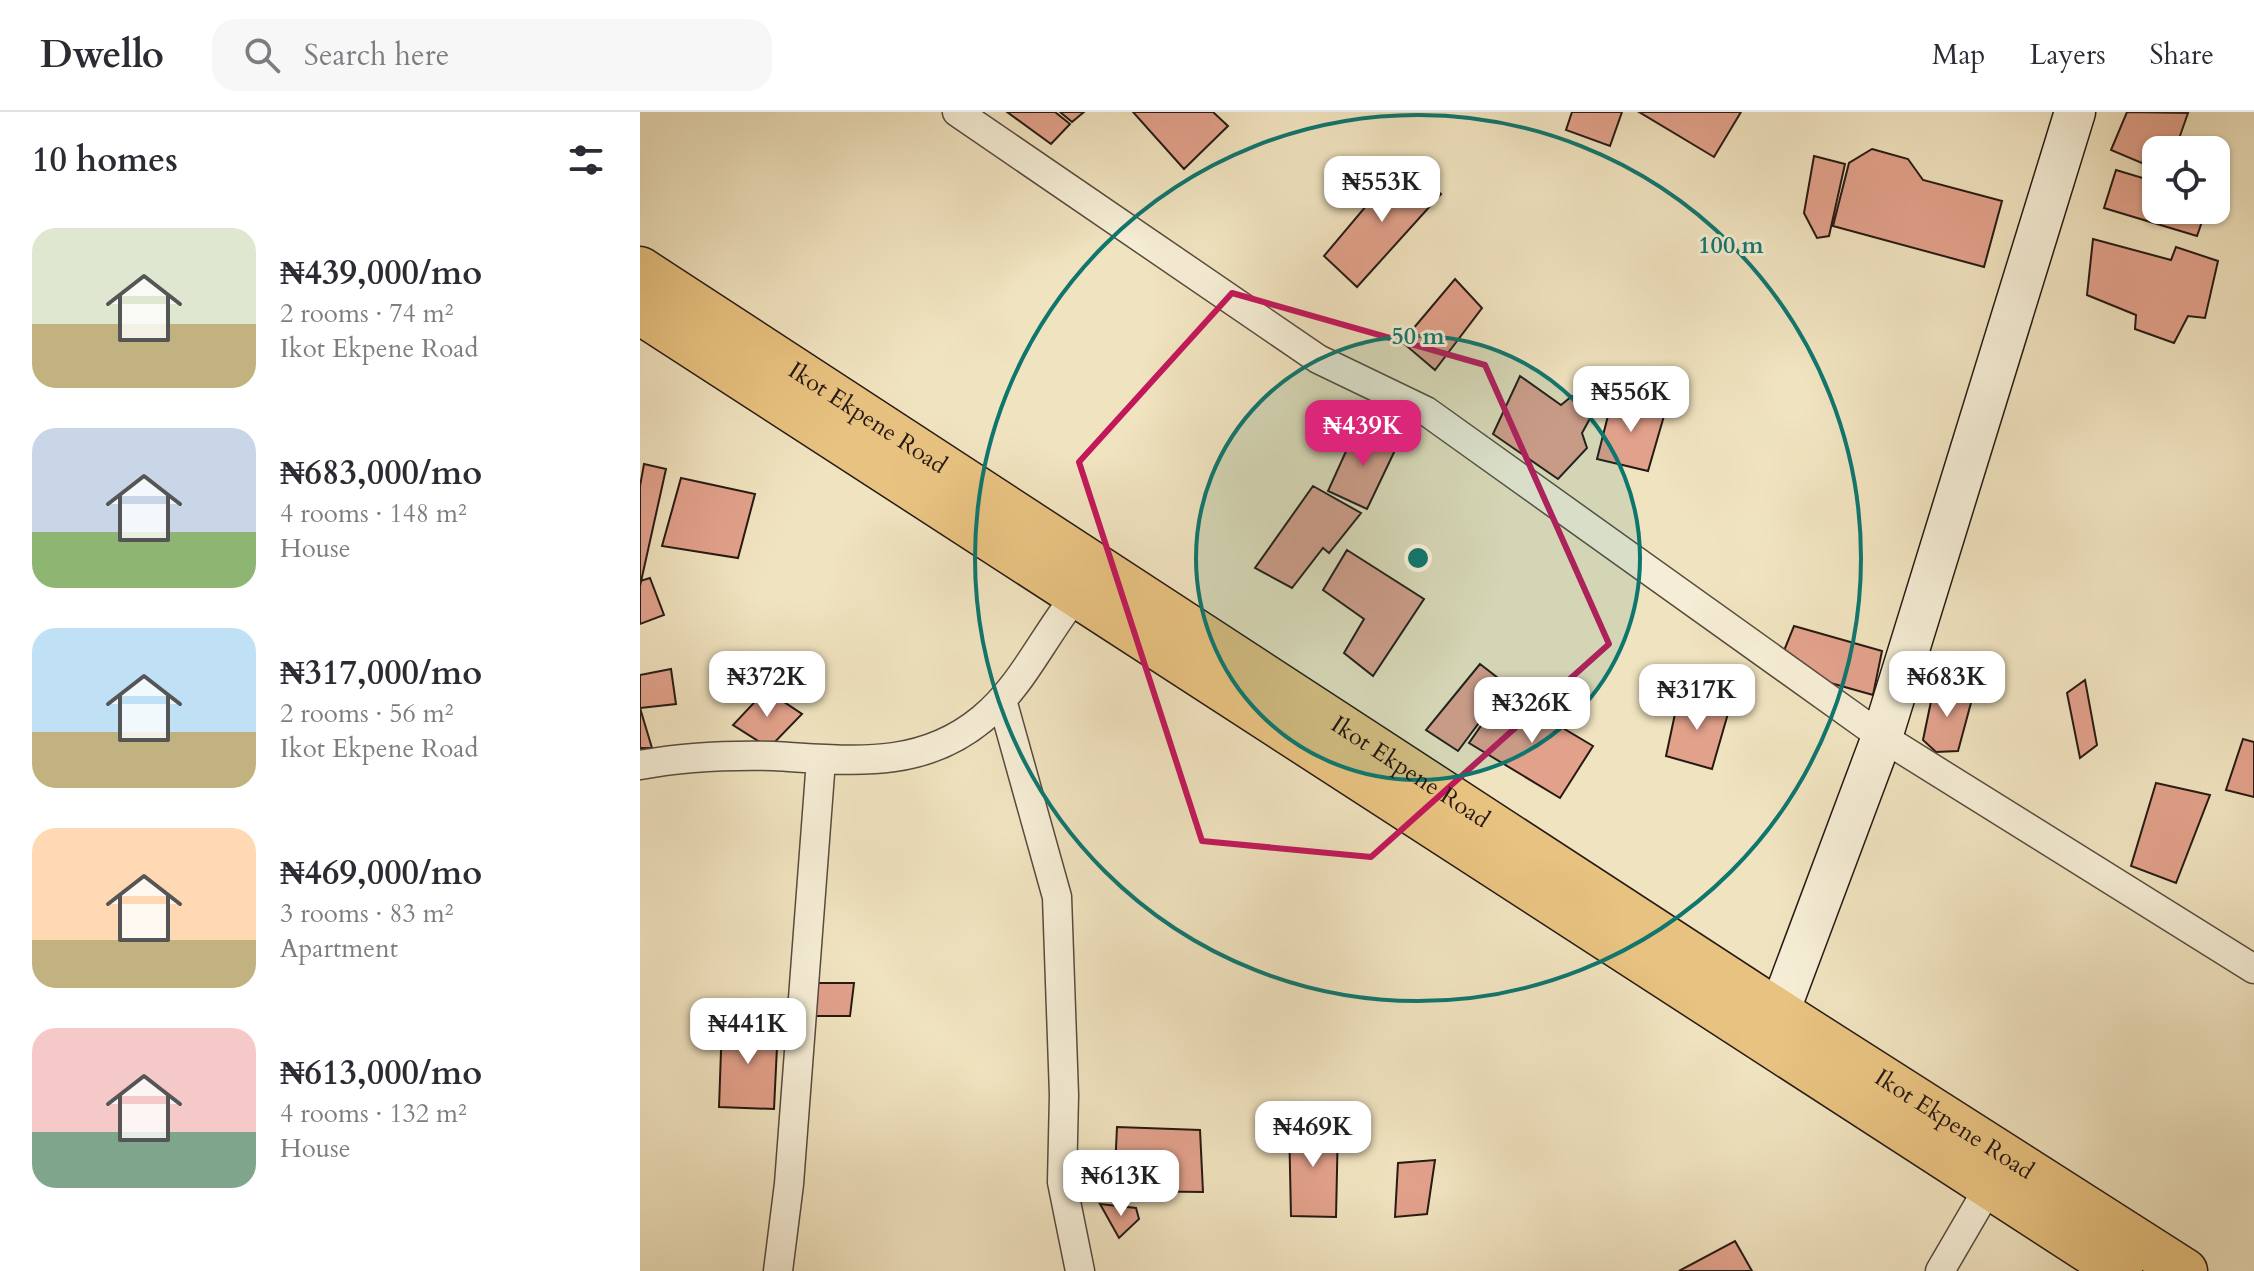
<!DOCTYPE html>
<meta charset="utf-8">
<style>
:root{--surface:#fff;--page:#f7f7f7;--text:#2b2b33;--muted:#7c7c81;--line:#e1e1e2;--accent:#db2777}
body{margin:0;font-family:Cardo,serif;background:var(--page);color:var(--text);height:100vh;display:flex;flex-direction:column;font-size:30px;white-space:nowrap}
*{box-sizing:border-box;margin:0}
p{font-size:26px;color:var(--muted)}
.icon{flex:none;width:44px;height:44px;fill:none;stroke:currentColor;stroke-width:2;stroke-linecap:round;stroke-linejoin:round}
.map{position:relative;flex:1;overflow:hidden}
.drawer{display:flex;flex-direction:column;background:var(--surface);width:640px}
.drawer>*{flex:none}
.tools{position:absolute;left:1502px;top:24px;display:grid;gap:16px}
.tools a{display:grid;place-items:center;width:88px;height:88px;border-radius:16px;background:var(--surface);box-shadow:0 2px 6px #0004;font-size:40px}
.price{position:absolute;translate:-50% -68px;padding:0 18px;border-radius:16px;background:#fff;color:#222;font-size:26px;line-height:52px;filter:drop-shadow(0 2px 4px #0008)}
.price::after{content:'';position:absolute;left:50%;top:48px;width:24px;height:18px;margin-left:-12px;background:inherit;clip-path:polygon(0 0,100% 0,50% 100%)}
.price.on{background:var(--accent);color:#fff}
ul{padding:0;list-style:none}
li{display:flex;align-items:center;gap:24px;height:200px;padding:0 32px}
li span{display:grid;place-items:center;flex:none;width:224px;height:160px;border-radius:24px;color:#555}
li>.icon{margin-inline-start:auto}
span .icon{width:96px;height:96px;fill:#fffc;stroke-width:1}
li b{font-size:34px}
h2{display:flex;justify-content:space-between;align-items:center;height:96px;padding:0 32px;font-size:34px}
header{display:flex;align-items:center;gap:48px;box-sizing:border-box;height:112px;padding:0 40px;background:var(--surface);border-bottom:2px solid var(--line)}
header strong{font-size:38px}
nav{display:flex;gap:44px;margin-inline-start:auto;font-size:28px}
.search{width:560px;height:72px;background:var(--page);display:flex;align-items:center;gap:20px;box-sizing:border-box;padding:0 28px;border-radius:24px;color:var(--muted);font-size:30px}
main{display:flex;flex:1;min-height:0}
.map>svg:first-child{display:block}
</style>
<header>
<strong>Dwello</strong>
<div class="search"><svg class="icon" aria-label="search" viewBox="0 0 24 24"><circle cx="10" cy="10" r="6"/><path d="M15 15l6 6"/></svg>Search here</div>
<nav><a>Map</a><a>Layers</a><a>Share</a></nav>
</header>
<main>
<section class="drawer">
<h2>10 homes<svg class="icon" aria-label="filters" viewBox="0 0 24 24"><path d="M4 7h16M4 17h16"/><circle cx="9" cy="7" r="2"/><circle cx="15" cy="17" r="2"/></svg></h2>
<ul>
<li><span style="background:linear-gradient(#dfe7d0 60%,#c2b280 0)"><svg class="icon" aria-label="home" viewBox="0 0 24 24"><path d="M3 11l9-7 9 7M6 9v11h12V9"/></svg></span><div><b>₦439,000/mo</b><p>2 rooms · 74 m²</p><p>Ikot Ekpene Road</p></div></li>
<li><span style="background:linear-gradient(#c9d6e8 65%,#8fb573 0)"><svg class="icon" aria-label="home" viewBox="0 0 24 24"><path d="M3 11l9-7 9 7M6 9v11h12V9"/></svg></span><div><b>₦683,000/mo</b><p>4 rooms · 148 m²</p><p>House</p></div></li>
<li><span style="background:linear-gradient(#bfe0f5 65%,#c2b280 0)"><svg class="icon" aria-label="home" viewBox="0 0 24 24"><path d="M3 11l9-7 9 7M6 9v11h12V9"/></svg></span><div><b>₦317,000/mo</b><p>2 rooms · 56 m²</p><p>Ikot Ekpene Road</p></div></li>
<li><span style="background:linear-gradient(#ffd9b3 70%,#c2b280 0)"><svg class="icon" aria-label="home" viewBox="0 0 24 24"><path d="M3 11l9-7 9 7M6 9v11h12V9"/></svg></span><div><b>₦469,000/mo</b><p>3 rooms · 83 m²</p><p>Apartment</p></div></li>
<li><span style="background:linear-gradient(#f6c9c9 65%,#7fa58c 0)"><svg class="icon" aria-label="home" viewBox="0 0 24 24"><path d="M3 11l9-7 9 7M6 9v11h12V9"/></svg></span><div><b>₦613,000/mo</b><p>4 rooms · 132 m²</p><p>House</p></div></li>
</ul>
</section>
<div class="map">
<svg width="1614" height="1159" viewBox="0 0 1614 1159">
<rect width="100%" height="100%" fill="#f0e3bf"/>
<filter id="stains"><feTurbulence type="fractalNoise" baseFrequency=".0025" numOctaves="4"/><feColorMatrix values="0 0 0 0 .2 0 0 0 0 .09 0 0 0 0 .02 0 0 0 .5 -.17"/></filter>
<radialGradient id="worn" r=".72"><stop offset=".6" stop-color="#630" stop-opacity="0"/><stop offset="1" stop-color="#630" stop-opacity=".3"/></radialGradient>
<path fill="#e2a18b" stroke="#261a13" stroke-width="2" d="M367 0H415L430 12 411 32Z
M420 0H444L432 10Z
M493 0H573L588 14 544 57Z
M932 0H982L970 34 926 18Z
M999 0H1101L1074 45Z
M1487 0 1548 1 1535 38H1516V57L1471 38Z
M1232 37 1268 47 1283 68 1362 89 1344 155 1193 114 1209 51Z
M1174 44 1205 52 1189 124 1177 126 1164 101Z
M764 49 801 82 717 175 684 144Z
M1476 58 1516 70V98H1566L1557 124 1464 96Z
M1453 127 1531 148 1536 135 1578 149 1565 206 1548 204 1534 231 1495 217 1496 203 1447 183Z
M815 167 842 196 795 258 762 230Z
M880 264 921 293 932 284 953 301 942 321 947 336 918 367 853 322Z
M973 284 1026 297 1008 359 957 347Z
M717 315 758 332 727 397 688 379Z
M4 352 26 357 0 474V374Z
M41 366 115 382 98 446 22 434Z
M673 374 721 401 689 441 683 436 652 476 615 456Z
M707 438 784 487 733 564 704 541 724 507 683 478Z
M10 466 24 503 0 512V469Z
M1154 514 1242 539 1233 583 1187 570 1143 541Z
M840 552 867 573 818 639 786 618Z
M31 557 36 592 0 596 12 636H0V563Z
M1445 568 1457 633 1440 646 1427 581Z
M1295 570 1316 582 1335 576 1318 639 1296 640 1283 628Z
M126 578 162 602 129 636 93 613Z
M864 581 953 634 920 686 829 631Z
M1039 583 1089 598 1072 657 1026 644Z
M1603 627 1614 630V685L1586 678Z
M1516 671 1570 683 1536 771 1491 754Z
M177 871H214L210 904H175Z
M82 911 138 914 134 997 79 995Z
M649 1010 698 1013 696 1105 651 1104Z
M477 1015 560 1018 563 1080 474 1079Z
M795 1048 787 1102 755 1105 758 1051Z
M460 1092 496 1096 499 1107 479 1126Z
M1095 1129 1112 1159H1039Z"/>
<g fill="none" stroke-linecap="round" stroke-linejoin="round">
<g stroke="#584c3e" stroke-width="31">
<path id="street" d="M317 0 678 247 786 299 1242 625 1614 857
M362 588 417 785 424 983 422 1070 440 1159
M0 653C43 645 90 643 133 644 209 648 279 659 342 607 387 570 407 514 446 473
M138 1159 149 1072 181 648
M1300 1159 1356 1063"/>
</g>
<g stroke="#261a13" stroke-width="43">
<path id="secondary" d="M1139 900 1242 625 1435 0"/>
</g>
<g stroke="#261a13" stroke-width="47">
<g id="highway">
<path id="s1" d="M0 157 1139 900 1545 1159"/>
<path d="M0 200 1480 1159"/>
</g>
</g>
<use href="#street" stroke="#f5edd5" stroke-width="28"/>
<use href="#secondary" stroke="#f5edd5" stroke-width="40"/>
<use href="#highway" stroke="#e8c280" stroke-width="44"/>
</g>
<path fill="none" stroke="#c2185b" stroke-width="6" stroke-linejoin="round" d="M592 181 845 253 969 532 731 745 562 729 439 350Z"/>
<circle cx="778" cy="446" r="222" fill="#0f766e" fill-opacity=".12"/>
<g fill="none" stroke="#0f766e" stroke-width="4">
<circle cx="778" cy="446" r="222"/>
<circle cx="778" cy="446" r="443"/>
</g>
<g text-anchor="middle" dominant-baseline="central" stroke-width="6" stroke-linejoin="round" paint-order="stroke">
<g font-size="24" fill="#261a13" stroke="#f5edd5">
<text stroke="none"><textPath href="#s1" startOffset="272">Ikot Ekpene Road</textPath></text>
<text stroke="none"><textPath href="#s1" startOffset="920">Ikot Ekpene Road</textPath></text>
<text stroke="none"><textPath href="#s1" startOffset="1568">Ikot Ekpene Road</textPath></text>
</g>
</g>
<circle cx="778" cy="446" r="12" fill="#0f766e" stroke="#f5edd5" stroke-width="4"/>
<g font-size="24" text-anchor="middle" font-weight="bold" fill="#0f766e" stroke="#f5edd5" stroke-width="6" stroke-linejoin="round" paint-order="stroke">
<text x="1091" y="141">100 m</text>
<text x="778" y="232">50 m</text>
</g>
<rect width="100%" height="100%" filter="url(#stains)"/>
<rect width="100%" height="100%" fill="url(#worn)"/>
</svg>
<div class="tools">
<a><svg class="icon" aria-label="locate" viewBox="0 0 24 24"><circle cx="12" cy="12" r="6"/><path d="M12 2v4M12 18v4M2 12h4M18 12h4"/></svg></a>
</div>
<b class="price" style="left:742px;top:112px">₦553K</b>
<b class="price" style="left:991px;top:322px">₦556K</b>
<b class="price on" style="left:723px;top:356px">₦439K</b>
<b class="price" style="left:127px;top:607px">₦372K</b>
<b class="price" style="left:1307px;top:607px">₦683K</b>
<b class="price" style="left:1057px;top:620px">₦317K</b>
<b class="price" style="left:892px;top:633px">₦326K</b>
<b class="price" style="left:108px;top:954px">₦441K</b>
<b class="price" style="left:673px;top:1057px">₦469K</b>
<b class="price" style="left:481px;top:1106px">₦613K</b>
</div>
</main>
